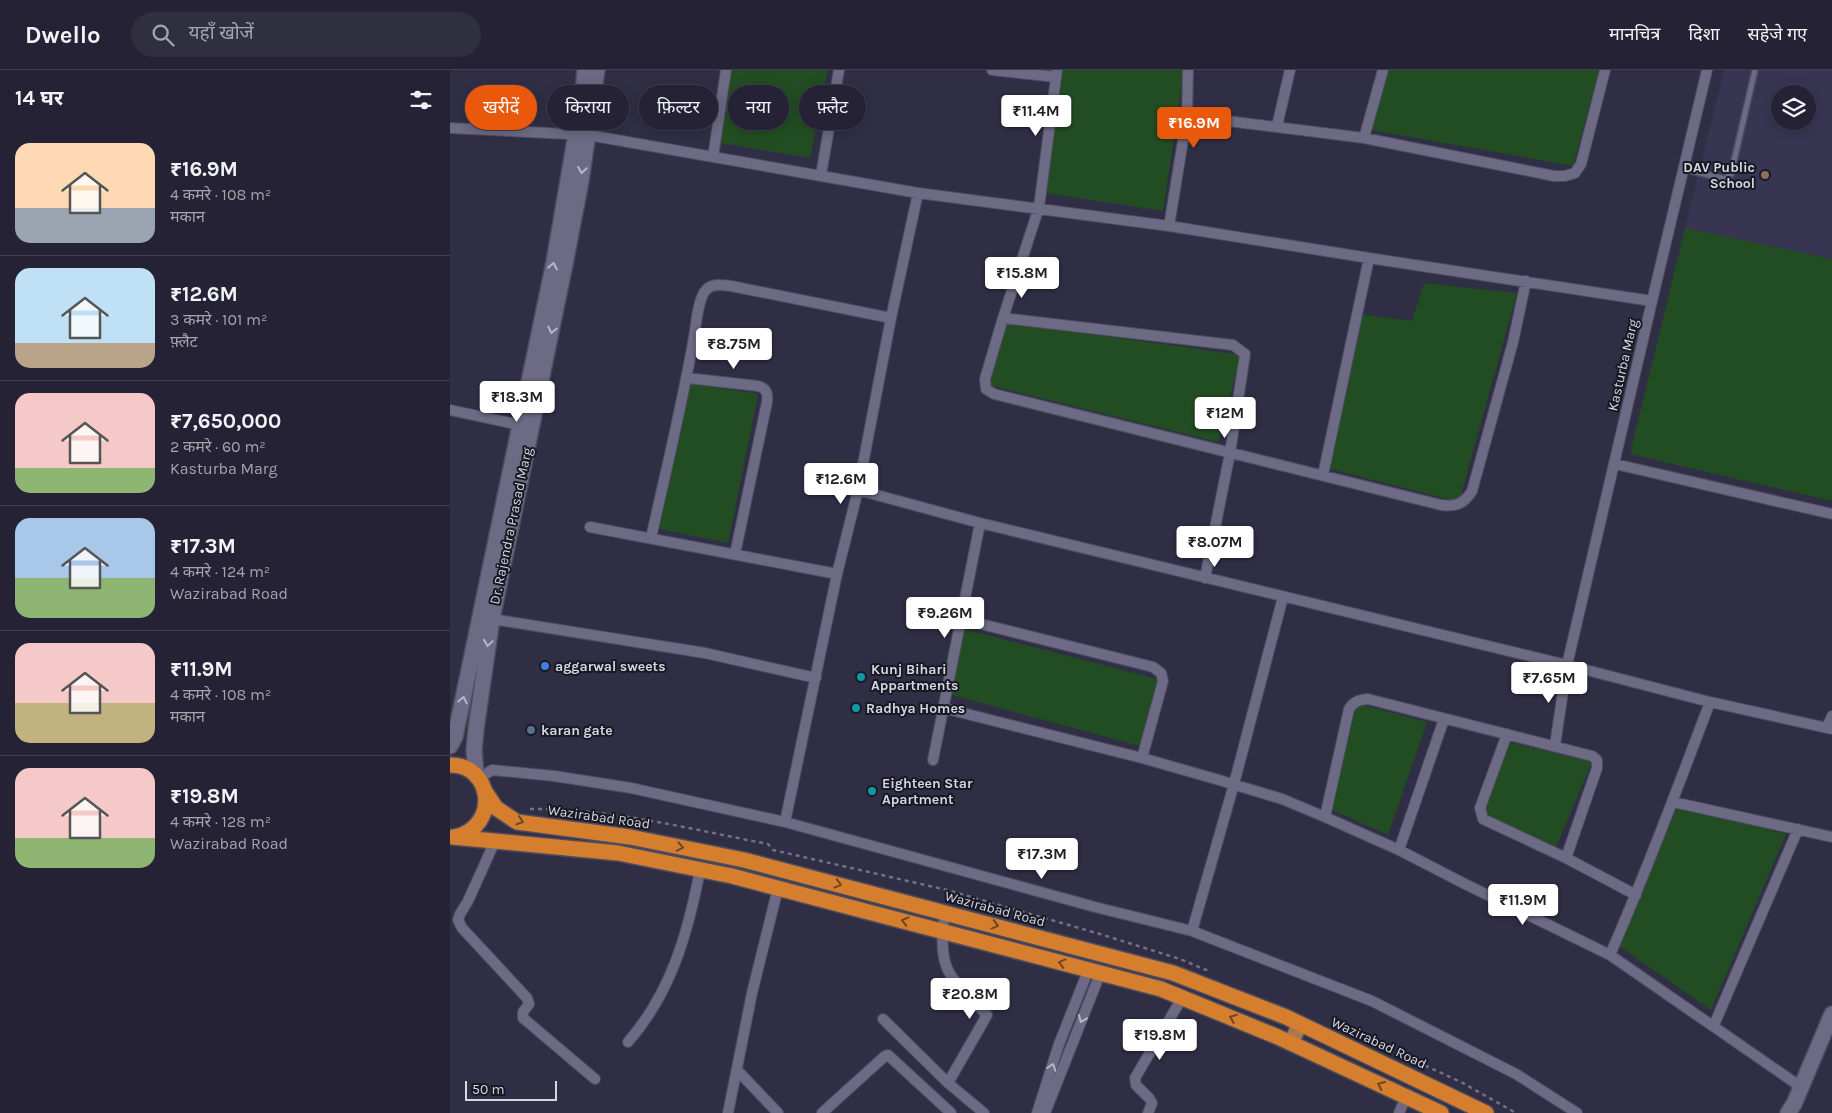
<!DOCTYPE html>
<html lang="hi">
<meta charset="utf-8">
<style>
:root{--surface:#242234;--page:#302f40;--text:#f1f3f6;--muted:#a3a4ac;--line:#413f4f;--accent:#ea580c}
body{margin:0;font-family:Karla,"Noto Sans Devanagari",sans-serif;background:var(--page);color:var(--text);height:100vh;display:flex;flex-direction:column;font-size:19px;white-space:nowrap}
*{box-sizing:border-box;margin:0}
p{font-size:16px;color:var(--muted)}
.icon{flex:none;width:28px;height:28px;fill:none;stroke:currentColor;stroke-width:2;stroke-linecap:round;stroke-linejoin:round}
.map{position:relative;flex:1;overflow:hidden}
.panel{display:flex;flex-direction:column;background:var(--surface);width:450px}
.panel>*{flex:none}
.top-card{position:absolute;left:15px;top:15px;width:475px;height:45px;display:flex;gap:10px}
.buttons{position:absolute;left:1321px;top:15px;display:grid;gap:10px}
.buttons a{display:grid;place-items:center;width:45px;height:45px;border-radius:50%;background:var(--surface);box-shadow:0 2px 12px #0003,0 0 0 1px var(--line);font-size:25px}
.scale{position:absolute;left:15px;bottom:12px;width:92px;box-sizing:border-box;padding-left:5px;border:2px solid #d6d6e5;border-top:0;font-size:14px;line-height:18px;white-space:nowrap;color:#d6d6e5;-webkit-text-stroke:4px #191823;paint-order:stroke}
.price{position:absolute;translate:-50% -42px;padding:0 11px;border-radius:5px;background:#fff;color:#222;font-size:16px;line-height:32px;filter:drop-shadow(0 1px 2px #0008)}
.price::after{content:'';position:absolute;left:50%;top:30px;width:15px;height:11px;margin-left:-8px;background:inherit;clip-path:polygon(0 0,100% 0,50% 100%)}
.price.selected{background:var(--accent);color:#fff}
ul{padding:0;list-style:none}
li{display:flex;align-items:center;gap:15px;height:125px;padding:0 15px}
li+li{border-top:1px solid var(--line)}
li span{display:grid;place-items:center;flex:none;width:140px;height:100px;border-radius:15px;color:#555}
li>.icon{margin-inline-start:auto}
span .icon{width:60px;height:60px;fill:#fffc;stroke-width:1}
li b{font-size:21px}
h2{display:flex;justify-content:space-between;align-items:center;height:60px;padding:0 15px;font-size:21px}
.tag{padding:0 18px;border-radius:22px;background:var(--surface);box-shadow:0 2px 12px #0003,0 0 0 1px var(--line);font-size:18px;line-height:45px}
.tag.selected{background:var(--accent);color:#fff}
header{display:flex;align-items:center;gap:30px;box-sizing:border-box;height:70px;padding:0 25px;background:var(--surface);border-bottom:1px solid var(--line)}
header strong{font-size:24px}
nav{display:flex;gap:28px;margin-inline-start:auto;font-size:18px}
.search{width:350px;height:45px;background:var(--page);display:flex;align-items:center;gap:12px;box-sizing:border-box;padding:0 18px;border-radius:28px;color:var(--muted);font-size:19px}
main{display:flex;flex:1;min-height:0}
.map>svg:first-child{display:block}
</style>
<header>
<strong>Dwello</strong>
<div class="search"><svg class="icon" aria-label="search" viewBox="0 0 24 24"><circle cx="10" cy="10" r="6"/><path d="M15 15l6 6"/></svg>यहाँ खोजें</div>
<nav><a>मानचित्र</a><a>दिशा</a><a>सहेजे गए</a></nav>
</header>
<main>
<section class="panel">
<h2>14 घर<svg class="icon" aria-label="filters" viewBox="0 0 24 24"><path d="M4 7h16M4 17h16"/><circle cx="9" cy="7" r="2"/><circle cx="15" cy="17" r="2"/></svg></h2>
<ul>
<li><span style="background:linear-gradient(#ffd9b3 65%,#9aa5b1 0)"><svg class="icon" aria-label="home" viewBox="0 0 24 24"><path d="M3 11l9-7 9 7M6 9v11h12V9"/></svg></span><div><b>₹16.9M</b><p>4 कमरे · 108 m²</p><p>मकान</p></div></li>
<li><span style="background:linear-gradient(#bfe0f5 75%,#b9a48a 0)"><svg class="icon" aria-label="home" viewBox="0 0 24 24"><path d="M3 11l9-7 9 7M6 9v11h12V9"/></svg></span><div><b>₹12.6M</b><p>3 कमरे · 101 m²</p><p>फ़्लैट</p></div></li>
<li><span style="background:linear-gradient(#f6c9c9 75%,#8fb573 0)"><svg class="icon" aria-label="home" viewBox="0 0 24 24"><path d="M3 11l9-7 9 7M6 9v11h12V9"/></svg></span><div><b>₹7,650,000</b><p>2 कमरे · 60 m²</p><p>Kasturba Marg</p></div></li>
<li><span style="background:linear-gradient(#a9c7e8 60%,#8fb573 0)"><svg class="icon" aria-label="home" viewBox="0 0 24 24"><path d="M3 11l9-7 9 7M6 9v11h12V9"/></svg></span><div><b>₹17.3M</b><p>4 कमरे · 124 m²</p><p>Wazirabad Road</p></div></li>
<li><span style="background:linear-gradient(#f6c9c9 60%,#c2b280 0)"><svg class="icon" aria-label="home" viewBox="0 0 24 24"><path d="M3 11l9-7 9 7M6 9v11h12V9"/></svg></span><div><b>₹11.9M</b><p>4 कमरे · 108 m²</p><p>मकान</p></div></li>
<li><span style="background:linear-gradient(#f6c9c9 70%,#8fb573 0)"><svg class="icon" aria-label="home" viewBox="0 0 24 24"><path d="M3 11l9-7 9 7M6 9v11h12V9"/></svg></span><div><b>₹19.8M</b><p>4 कमरे · 128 m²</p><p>Wazirabad Road</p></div></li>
</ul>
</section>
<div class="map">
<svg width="1382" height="1043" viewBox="0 0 1382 1043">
<rect width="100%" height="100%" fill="#302e45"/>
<path fill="#373552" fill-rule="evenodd" d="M1274 0H1382V189L1235 158ZM1330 24H1358V51H1330Z"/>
<path fill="#224d22" d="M281 0H378L360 88 270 73Z
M613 0H734L713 141 595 123Z
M934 0H1149L1123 96 916 59Z
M1235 158 1382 189V431L1180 384Z
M974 213 1067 223 1009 432 873 397 910 244 962 251Z
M552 252 791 285 768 372 539 315Z
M237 313 308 324 278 473 209 459Z
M514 559 707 609 690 676 498 624Z
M905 633 977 652 938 765 876 737Z
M1057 672 1142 692 1106 777 1027 740Z
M1224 736 1336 764 1261 940 1169 876Z"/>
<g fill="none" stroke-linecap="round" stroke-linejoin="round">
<g stroke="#4d4c5f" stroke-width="8">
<path id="lane" d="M1234 99 1275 109 1281 104 1305 0"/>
</g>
<g stroke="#4d4c5f" stroke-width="12">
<path id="street" d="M542 0 606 7
M607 0 589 137 553 248 535 309 536 319 544 324 991 435C1005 437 1014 434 1022 421L1063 272 1076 211
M737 46 914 68 1104 106H1115L1125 103 1131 94 1155 0
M827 56 840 0
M0 58 138 65 468 123 719 156 919 188 1202 231
M914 68 933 0
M263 87 276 0
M371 105 389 0
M719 156 737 46 738 0
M553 248 783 275 795 284 780 383 755 508
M237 308 308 316C317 318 318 324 317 332L285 484
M0 340 75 356
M1165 394 1382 444
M873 405 919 188
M408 420 530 453 1117 595 1260 632 1382 659
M140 457 387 504
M201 468C216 401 232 335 244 267 246 255 248 228 256 220 262 213 273 215 281 216L441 248
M42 549 255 583 366 608
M511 549 703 597 711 603 713 611 692 688
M493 638 692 688 769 710 832 729 875 747 949 780 1015 814 1160 885 1351 1017
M1377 658 1382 646
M1057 664 1030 738 1033 749 1116 788 1186 825
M1105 675 1117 595 1202 231 1257 0
M483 690 530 453
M28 709 42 700 104 706 181 718 335 752 645 837 742 861 922 931 1066 1004 1127 1043
M1223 732 1382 767
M875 747 899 639C904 631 909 630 918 629L1142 686 1147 690V698L1116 788
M335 752 387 504 408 420 441 248 468 123
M45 771 18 831 10 844 8 850 12 858 77 928 79 934 73 942V948L145 1009
M949 780 994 649
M742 861 784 714 833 527
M1160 885C1196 802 1228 717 1260 632
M433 949 498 1013 537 945C526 933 508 917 500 904 490 888 492 860 495 842
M1264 955 1348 759
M178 972C221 923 238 863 250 800
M287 1000 328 1043
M498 1013 534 1043
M278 1043 302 923 328 818
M372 1043 435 986 438 985 501 1043
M587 1043 609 974 638 901
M595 1043 650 904
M698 1043 702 1033 699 1028 686 1015 685 1008 732 928
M949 1043 956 1027"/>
</g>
<g stroke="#4d4c5f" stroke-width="18">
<path id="secondary" d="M0 676 5 667 104 192 133 23 135 0
M26 706 24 680 26 659 42 549 115 194 131 111 147 0
M1338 1043 1344 1034 1382 944"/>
</g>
<g stroke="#4d4c5f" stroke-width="18">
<path id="primary" d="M841 973 850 954"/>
</g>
<g stroke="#4d4c5f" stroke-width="18">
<path id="highway" d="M0 695C42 694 51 756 5 767
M34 720 46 738 67 752 180 767 294 790 723 903 836 947 1036 1043
M3 767 168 783 282 806 711 919 828 967 991 1043"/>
</g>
<path stroke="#727084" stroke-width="2.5" stroke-dasharray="4 4" stroke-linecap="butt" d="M80 739C160 738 239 759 318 774L323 780 497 820 650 864 730 889 761 902
M895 959 1011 1012 1066 1043"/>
<use href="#lane" stroke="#6c6a84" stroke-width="5"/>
<use href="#street" stroke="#6c6a84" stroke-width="10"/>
<use href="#secondary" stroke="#6c6a84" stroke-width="15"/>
<use href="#primary" stroke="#ab7650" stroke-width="15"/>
<use href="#highway" stroke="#d57e2d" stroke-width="15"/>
</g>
<defs><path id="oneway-chevron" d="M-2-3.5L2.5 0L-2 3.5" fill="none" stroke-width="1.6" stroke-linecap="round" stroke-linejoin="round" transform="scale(1.25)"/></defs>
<g stroke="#b6b6c8">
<use href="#oneway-chevron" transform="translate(132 100) rotate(99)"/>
<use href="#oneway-chevron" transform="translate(103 196) rotate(-79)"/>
<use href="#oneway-chevron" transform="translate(102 260) rotate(102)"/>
<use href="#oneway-chevron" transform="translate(38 573) rotate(98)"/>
<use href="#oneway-chevron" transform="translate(13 630) rotate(-78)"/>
<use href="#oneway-chevron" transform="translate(632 949) rotate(112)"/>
<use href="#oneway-chevron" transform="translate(602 997) rotate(-72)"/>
</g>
<g stroke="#6e4628">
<use href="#oneway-chevron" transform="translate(70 751) rotate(18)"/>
<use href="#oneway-chevron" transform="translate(230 777) rotate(11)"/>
<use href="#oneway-chevron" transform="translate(388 814) rotate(15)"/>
<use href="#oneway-chevron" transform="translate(455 851) rotate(-165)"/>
<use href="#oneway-chevron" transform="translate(545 855) rotate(15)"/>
<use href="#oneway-chevron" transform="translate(612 893) rotate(-165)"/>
<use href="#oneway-chevron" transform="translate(783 948) rotate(-158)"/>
<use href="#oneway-chevron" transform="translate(931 1015) rotate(-155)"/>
</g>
<circle fill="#8d6e63" stroke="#191823" stroke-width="2" cx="1315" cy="105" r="5"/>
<circle fill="#3f7fe0" stroke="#191823" stroke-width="2" cx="95" cy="596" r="5"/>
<g fill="#0f9aa8" stroke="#191823" stroke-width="2">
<circle cx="411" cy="607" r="5"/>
<circle cx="406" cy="638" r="5"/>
<circle cx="422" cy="721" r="5"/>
</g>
<circle fill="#5c6f8a" stroke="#191823" stroke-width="2" cx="81" cy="660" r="5"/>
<g text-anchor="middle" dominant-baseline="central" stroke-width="4" stroke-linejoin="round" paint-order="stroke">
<g font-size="14" font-weight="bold" fill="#d6d6e5" stroke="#191823" text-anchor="start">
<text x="1305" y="97" text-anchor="end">DAV Public<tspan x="1305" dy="16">School</tspan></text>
<text x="105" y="596">aggarwal sweets</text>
<text x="421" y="599">Kunj Bihari<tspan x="421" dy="16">Appartments</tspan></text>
<text x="416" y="638">Radhya Homes</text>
<text x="91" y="660">karan gate</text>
<text x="432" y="713">Eighteen Star<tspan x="432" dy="16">Apartment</tspan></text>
</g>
<g font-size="14" fill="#d6d6e5" stroke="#191823">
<text transform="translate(1173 295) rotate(-77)">Kasturba Marg</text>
<text transform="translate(61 456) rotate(-78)">Dr. Rajendra Prasad Marg</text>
<text transform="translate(149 747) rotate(8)">Wazirabad Road</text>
<text transform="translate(545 839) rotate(15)">Wazirabad Road</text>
<text transform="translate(929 973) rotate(25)">Wazirabad Road</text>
</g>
</g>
</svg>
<div class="buttons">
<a><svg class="icon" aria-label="layers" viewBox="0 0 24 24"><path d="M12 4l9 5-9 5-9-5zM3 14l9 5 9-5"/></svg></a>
</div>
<div class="scale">50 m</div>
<b class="price" style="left:586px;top:67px">₹11.4M</b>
<b class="price selected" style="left:744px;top:79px">₹16.9M</b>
<b class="price" style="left:572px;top:229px">₹15.8M</b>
<b class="price" style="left:284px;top:300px">₹8.75M</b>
<b class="price" style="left:67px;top:353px">₹18.3M</b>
<b class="price" style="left:775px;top:369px">₹12M</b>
<b class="price" style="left:391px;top:435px">₹12.6M</b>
<b class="price" style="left:765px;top:498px">₹8.07M</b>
<b class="price" style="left:495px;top:569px">₹9.26M</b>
<b class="price" style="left:1099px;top:634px">₹7.65M</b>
<b class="price" style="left:592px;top:810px">₹17.3M</b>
<b class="price" style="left:1073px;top:856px">₹11.9M</b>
<b class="price" style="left:520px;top:950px">₹20.8M</b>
<b class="price" style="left:710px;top:991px">₹19.8M</b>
<div class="top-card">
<a class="tag selected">खरीदें</a>
<a class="tag">किराया</a>
<a class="tag">फ़िल्टर</a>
<a class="tag">नया</a>
<a class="tag">फ़्लैट</a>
</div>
</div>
</main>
